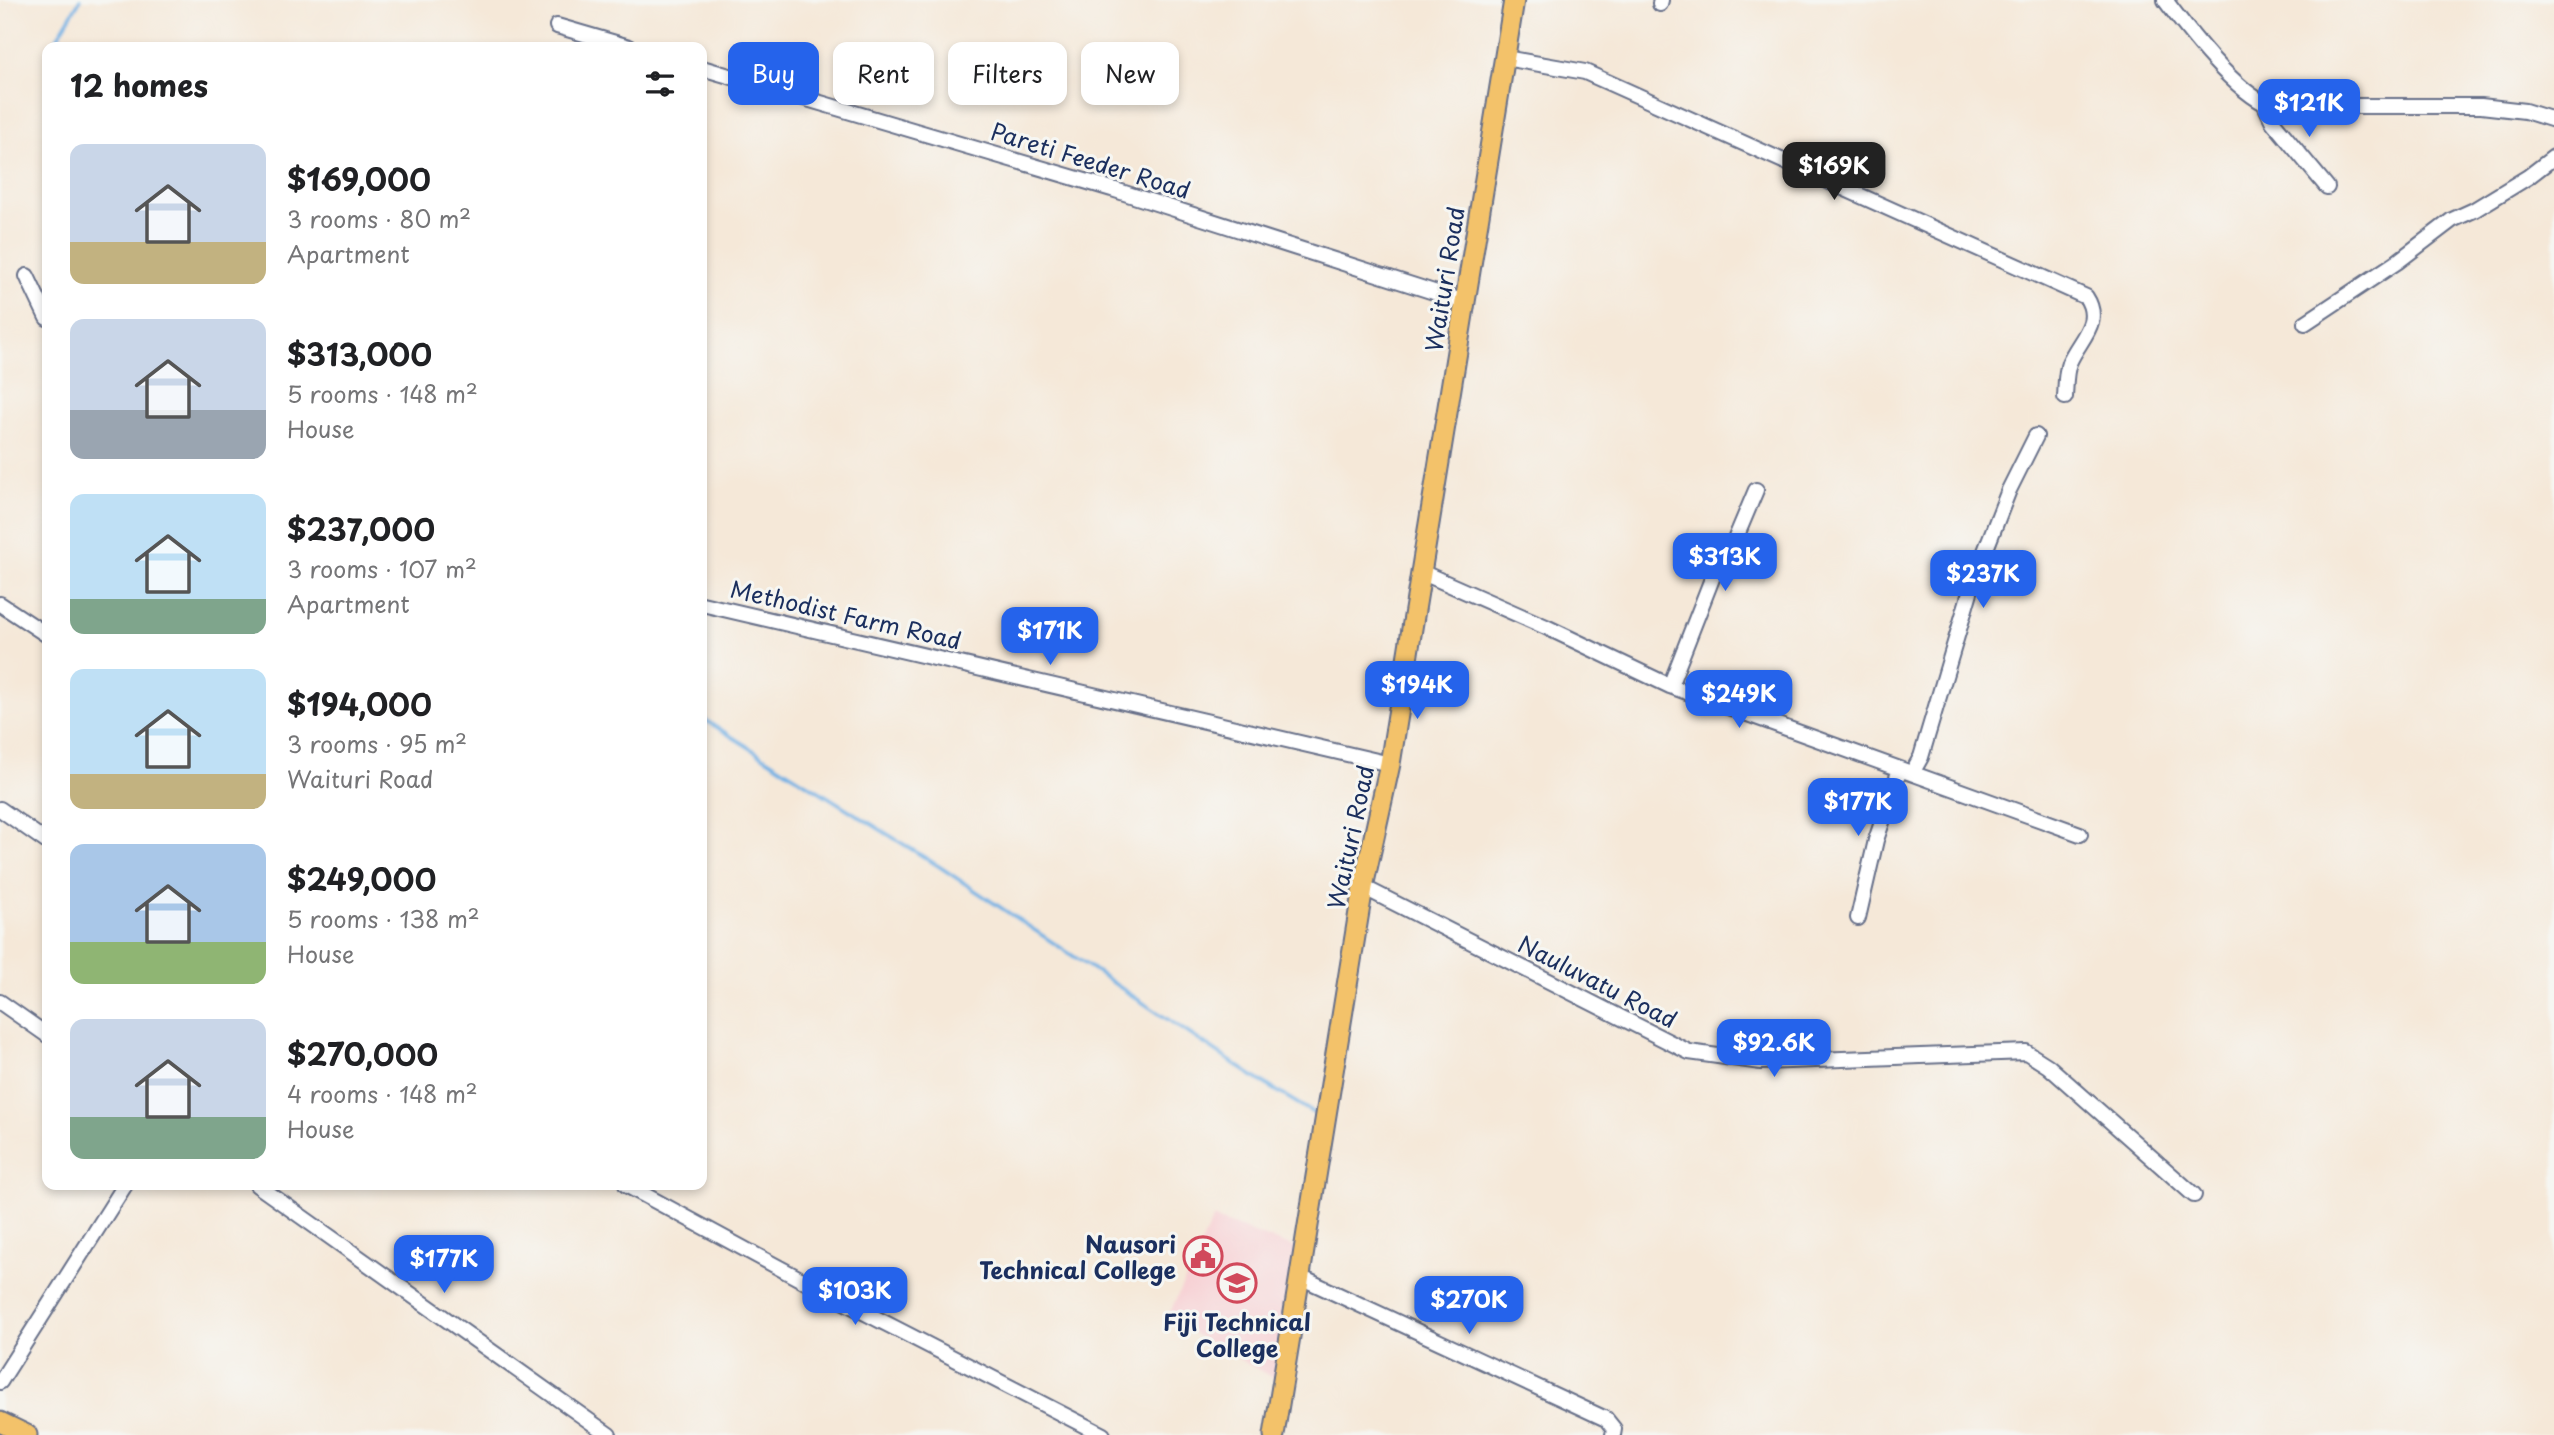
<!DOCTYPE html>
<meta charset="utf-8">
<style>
:root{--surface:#fff;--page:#f2f2f2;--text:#202124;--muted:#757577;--accent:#2563eb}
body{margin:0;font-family:"Playpen Sans",sans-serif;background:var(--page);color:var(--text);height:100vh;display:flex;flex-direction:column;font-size:26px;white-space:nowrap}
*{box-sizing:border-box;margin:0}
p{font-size:23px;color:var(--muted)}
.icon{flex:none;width:38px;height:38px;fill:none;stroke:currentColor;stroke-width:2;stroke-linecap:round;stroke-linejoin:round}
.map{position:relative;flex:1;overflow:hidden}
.details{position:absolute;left:42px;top:42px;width:665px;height:1148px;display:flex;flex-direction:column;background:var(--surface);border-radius:14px;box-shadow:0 4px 10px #0003}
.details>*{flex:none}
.guide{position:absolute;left:728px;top:42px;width:665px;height:63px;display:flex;gap:14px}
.price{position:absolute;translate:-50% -60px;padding:0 16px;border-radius:14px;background:var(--accent);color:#fff;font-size:23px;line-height:46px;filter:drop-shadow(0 2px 4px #0008)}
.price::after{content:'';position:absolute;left:50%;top:42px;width:21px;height:16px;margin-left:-10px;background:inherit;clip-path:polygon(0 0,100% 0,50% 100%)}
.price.active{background:#222;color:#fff}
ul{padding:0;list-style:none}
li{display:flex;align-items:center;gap:21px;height:175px;padding:0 28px}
li span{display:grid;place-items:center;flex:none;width:196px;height:140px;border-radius:14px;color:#555}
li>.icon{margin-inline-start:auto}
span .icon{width:84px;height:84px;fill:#fffc;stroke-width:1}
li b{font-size:30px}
h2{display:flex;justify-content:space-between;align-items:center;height:84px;padding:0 28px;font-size:30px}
.pill{padding:0 24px;border-radius:14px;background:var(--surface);box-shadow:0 4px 10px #0003;font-size:24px;line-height:63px}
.pill.active{background:var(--accent);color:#fff}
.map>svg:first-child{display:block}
</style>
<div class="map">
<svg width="2554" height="1435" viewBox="0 0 2554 1435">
<rect width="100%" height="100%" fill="#f6f6f2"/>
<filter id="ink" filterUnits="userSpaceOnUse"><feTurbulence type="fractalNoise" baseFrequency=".0143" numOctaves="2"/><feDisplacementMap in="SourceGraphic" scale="14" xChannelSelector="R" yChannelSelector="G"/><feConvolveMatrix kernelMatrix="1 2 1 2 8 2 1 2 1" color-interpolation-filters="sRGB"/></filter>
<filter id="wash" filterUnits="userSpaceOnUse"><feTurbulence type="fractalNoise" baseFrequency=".00686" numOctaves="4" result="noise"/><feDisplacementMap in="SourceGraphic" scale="28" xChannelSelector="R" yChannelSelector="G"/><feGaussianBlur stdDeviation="1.57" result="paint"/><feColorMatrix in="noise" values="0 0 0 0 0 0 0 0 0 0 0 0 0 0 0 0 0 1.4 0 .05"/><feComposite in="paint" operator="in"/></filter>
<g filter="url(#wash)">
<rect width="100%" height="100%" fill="#f5e8d8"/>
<path fill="#f7cfd3" d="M1213 1218 1296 1248 1277 1380 1167 1319Z"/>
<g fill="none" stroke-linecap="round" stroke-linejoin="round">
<path stroke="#71b0e4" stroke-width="3.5" d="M52 47 80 0
M702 718 940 867 1257 1079 1320 1117"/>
</g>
</g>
<g filter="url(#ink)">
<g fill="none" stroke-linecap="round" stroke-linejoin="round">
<g stroke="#677089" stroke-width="18">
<path id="minor" d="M2165 0C2189 32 2234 91 2270 106H2481L2525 111 2554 120
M1660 4 1661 0
M557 26 629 47
M1505 58 1585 72 2086 297C2103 323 2079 339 2069 363 2065 374 2066 386 2065 397
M702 68 1112 189 1465 302
M2264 103 2273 122 2327 187
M27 276 47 318
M2305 323 2397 262 2452 220 2474 210 2528 177 2554 157
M1421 572 1546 627 1670 686 2080 834
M0 604 47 635
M702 604 1390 764
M1670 686 1713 576 1727 559 1756 490
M1912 773 1921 757 1973 582 2009 490 2036 436
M0 809 47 842
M1363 887 1689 1052 1761 1062 2026 1052 2048 1066 2194 1195
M1858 918 1876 840 1900 769
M0 1002 47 1035
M257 1185 609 1435
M626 1185 813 1286 1103 1435
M1300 1277 1606 1419 1614 1429 1613 1435
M0 1382 125 1185"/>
</g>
<g stroke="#677089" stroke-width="23">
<path id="major" d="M0 1422 27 1435
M1274 1435 1363 887 1390 764 1514 0"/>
</g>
<use href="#minor" stroke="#fff" stroke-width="14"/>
<use href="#major" stroke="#f3c26a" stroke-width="19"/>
</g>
</g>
<defs>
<g id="civic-ring" transform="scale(2.0125)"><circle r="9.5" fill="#f6f6f2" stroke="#d1495b" stroke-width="1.5"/><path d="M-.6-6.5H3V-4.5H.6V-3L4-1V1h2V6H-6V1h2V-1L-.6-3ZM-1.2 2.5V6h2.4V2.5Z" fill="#d1495b"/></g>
<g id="school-ring" transform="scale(2.0125)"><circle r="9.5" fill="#f6f6f2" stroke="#d1495b" stroke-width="1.5"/><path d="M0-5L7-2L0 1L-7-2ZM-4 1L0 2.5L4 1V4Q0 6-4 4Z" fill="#d1495b"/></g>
</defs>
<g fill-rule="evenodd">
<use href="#civic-ring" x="1203" y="1256"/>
<use href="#school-ring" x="1237" y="1283"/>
</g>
<g text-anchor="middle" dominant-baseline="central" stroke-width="6" stroke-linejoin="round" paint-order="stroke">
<g font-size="23" fill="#1b2f5e" stroke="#f6f6f2">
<text transform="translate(1091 160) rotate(17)">Pareti Feeder Road</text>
<text transform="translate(1444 279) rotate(-81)">Waituri Road</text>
<text transform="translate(846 614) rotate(13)">Methodist Farm Road</text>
<text transform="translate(1350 837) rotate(-78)">Waituri Road</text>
<text transform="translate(1598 981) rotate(27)">Nauluvatu Road</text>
</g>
<g font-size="23" font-weight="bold" fill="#1b2f5e" stroke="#f6f6f2" text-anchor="end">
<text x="1176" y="1243">Nausori<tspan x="1176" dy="26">Technical College</tspan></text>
<text x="1237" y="1321" text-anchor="middle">Fiji Technical<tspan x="1237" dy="26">College</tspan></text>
</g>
</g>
</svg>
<b class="price" style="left:2309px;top:139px">$121K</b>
<b class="price active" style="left:1834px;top:202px">$169K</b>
<b class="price" style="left:1725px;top:593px">$313K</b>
<b class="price" style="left:1983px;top:610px">$237K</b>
<b class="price" style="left:1050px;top:667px">$171K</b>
<b class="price" style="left:1417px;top:721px">$194K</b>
<b class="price" style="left:1739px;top:730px">$249K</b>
<b class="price" style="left:1858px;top:838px">$177K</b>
<b class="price" style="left:1774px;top:1079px">$92.6K</b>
<b class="price" style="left:444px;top:1295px">$177K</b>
<b class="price" style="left:855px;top:1327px">$103K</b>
<b class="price" style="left:1469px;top:1336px">$270K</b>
<div class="guide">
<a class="pill active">Buy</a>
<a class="pill">Rent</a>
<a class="pill">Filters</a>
<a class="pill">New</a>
</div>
<section class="details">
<h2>12 homes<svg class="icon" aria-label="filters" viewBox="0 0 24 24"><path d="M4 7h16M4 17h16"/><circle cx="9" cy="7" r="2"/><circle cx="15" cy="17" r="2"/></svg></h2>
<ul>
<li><span style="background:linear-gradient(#c9d6e8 70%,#c2b280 0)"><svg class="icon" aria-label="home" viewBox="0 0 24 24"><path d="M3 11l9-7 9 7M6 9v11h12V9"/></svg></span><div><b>$169,000</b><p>3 rooms · 80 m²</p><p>Apartment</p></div></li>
<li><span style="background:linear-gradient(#c9d6e8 65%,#9aa5b1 0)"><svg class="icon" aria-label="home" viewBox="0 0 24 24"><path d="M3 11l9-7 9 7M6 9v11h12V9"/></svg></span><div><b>$313,000</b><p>5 rooms · 148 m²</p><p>House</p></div></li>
<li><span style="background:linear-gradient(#bfe0f5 75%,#7fa58c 0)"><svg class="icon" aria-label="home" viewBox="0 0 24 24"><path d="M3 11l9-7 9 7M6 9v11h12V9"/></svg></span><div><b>$237,000</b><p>3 rooms · 107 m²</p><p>Apartment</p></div></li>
<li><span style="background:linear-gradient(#bfe0f5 75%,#c2b280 0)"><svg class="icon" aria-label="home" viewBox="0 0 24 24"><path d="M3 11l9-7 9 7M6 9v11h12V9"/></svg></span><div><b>$194,000</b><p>3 rooms · 95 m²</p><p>Waituri Road</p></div></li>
<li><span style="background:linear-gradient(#a9c7e8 70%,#8fb573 0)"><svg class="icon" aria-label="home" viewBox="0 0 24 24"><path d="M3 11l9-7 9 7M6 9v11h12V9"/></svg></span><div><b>$249,000</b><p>5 rooms · 138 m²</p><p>House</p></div></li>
<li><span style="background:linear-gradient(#c9d6e8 70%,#7fa58c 0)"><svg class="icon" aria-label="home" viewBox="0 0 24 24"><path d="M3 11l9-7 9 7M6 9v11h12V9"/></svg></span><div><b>$270,000</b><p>4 rooms · 148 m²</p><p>House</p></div></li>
</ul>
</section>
</div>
